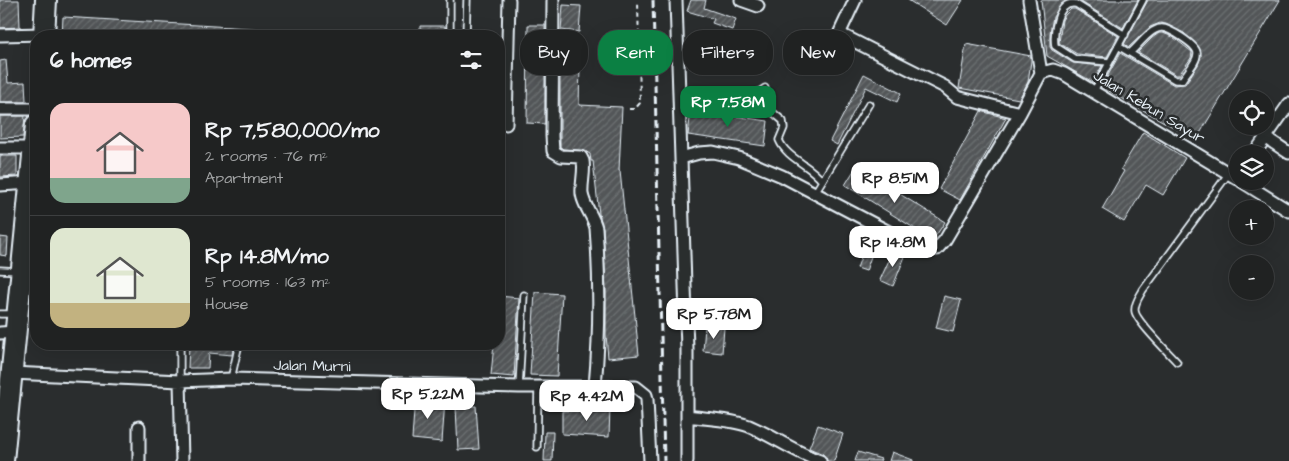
<!DOCTYPE html>
<meta charset="utf-8">
<style>
:root{--surface:#202222;--page:#2d2f2f;--text:#f1f3f6;--muted:#a2a4a5;--line:#3d3f40;--accent:#0b8043}
body{margin:0;font-family:"Architects Daughter",sans-serif;background:var(--page);color:var(--text);height:100vh;display:flex;flex-direction:column;font-size:19px;white-space:nowrap}
*{box-sizing:border-box;margin:0}
p{font-size:16px;color:var(--muted)}
.icon{flex:none;width:28px;height:28px;fill:none;stroke:currentColor;stroke-width:2;stroke-linecap:round;stroke-linejoin:round}
.map{position:relative;flex:1;overflow:hidden}
.panel{position:absolute;left:30px;top:30px;width:475px;height:320px;display:flex;flex-direction:column;background:var(--surface);border-radius:20px;box-shadow:0 5px 20px #0002,0 0 0 1px var(--line)}
.panel>*{flex:none}
.hud{position:absolute;left:520px;top:30px;width:475px;height:45px;display:flex;gap:10px}
.fabs{position:absolute;left:1229px;top:90px;display:grid;gap:10px}
.fabs a{display:grid;place-items:center;width:45px;height:45px;border-radius:50%;background:var(--surface);box-shadow:0 5px 20px #0002,0 0 0 1px var(--line);font-size:25px}
.price{position:absolute;translate:-50% -42px;padding:0 11px;border-radius:10px;background:#fff;color:#222;font-size:16px;line-height:32px;filter:drop-shadow(0 1px 2px #0008)}
.price::after{content:'';position:absolute;left:50%;top:30px;width:15px;height:11px;margin-left:-8px;background:inherit;clip-path:polygon(0 0,100% 0,50% 100%)}
.price.on{background:var(--accent);color:#fff}
ul{padding:0;list-style:none}
li{display:flex;align-items:center;gap:15px;height:125px;padding:0 20px}
li+li{border-top:1px solid var(--line)}
li span{display:grid;place-items:center;flex:none;width:140px;height:100px;border-radius:15px;color:#555}
li>.icon{margin-inline-start:auto}
span .icon{width:60px;height:60px;fill:#fffc;stroke-width:1}
li b{font-size:21px}
h2{display:flex;justify-content:space-between;align-items:center;height:60px;padding:0 20px;font-size:21px}
.chip{padding:0 18px;border-radius:20px;background:var(--surface);box-shadow:0 5px 20px #0002,0 0 0 1px var(--line);font-size:18px;line-height:45px}
.chip.on{background:var(--accent);color:#fff}
.map>svg:first-child{display:block}
</style>
<div class="map">
<svg width="1289" height="461" viewBox="0 0 1289 461">
<defs>
<pattern id="building-hatch" width="6" height="6" patternUnits="userSpaceOnUse" patternTransform="scale(1.25)"><rect width="6" height="6" fill="#535759"/><path d="M-1 1l2-2M0 6l6-6M5 7l2-2" fill="none" stroke="#6c7072"/></pattern>
</defs>
<rect width="100%" height="100%" fill="#2a2d2e"/>
<filter id="ink" filterUnits="userSpaceOnUse"><feTurbulence type="fractalNoise" baseFrequency=".02" numOctaves="2"/><feDisplacementMap in="SourceGraphic" scale="10" xChannelSelector="R" yChannelSelector="G"/><feConvolveMatrix kernelMatrix="1 2 1 2 8 2 1 2 1" color-interpolation-filters="sRGB"/></filter>
<g filter="url(#ink)">
<path fill="url(#building-hatch)" stroke="#e8f1f8" d="M0 0H19L20 27 0 28Z
M691 0H706L704 8 736 19 732 30 712 23 714 19 687 11Z
M908 0H963L947 25Z
M1041 0H1067L1061 4 1053 17 1050 33V47L1052 50 1073 63 1102 66 1093 82 1047 56Z
M1078 0H1138L1123 28Z
M1148 0H1280L1196 140 1102 87 1120 53 1174 85 1185 84 1198 65 1201 56 1199 47 1184 33 1166 24 1160 23 1150 27 1129 47 1124 44Z
M563 5 581 6 579 32 561 30Z
M1071 9H1075L1118 36 1107 57 1077 54 1059 43 1062 20 1065 15Z
M63 17 281 30 280 36H62Z
M528 25H545V124L527 123Z
M420 26H445V36H420Z
M1159 33H1163L1173 37 1192 52 1191 58 1179 75H1176L1138 52 1152 38Z
M966 44 1031 56V61L1028 82 1019 99 959 88Z
M6 60 8 83 25 82 26 101 24 102H0V61Z
M560 67H580L579 105 622 107 619 171H620L639 355 608 358 606 335V291L603 228 599 214 593 161H591L590 154 585 151 563 149 560 147Z
M864 74 901 93 897 102 866 87 837 145 830 141Z
M691 110 768 121 765 146 688 135Z
M981 111 1006 118 960 200 939 189Z
M0 116H25L23 137 0 138Z
M1143 132 1185 158 1163 195 1146 185 1124 222 1102 209 1124 171 1121 169Z
M0 156H17V176L0 177Z
M856 167 945 222 933 240 845 185Z
M870 233 878 236 866 271 857 268Z
M0 237 8 238 7 256 0 255Z
M894 249 906 254 893 286 880 280Z
M535 292 562 294 557 376 530 375Z
M499 296 519 298 514 377 491 375 494 344H499Z
M944 296 961 300 953 332 936 328Z
M705 327 724 328 722 353 703 351Z
M189 344H234L232 355 209 353 208 368H188Z
M415 397 445 400 442 442 412 439Z
M476 406 479 449 458 450 456 407Z
M587 406 610 408 609 437 562 434V411H586Z
M818 425 843 434 834 461H827L823 454 809 448Z
M545 432H553L552 461H544Z
M858 452 881 459 880 461H855Z
M892 452 913 460V461H889Z"/>
<g fill="none" stroke-linecap="round" stroke-linejoin="round">
<g stroke="#e8f1f8" stroke-width="9">
<path id="service" d="M450 36V0
M466 36 467 0
M1118 46 1175 80H1182C1186 73 1198 61 1197 53 1197 45 1168 27 1161 28 1150 29 1139 45 1131 52
M1109 62 1075 59 1055 46C1053 33 1057 0 1076 4L1125 35
M765 88 759 92 757 99 783 121 784 128 779 140C787 159 811 165 822 181L814 194
M1094 91 1143 0
M822 181 869 104
M0 270 18 271
M0 314H13
M180 344V381
M1177 362C1169 353 1136 321 1135 311 1134 303 1140 296 1143 290L1229 173
M231 379 239 344
M519 387 524 295
M537 447 538 387"/>
</g>
<g stroke="#e8f1f8" stroke-width="15">
<path id="minor" d="M553 0 552 136 553 151 561 156 581 157 583 161C585 172 581 183 582 194 584 207 593 215 596 228 600 282 600 332 595 386
M676 0 687 349V461
M741 0 758 6
M855 0 840 32 844 36 945 87 957 97 1020 113
M1029 0 1041 73
M0 35 44 34
M1041 73 1053 70 1064 74 1238 179
M0 109H36
M506 124 509 0
M1265 137 1289 153
M0 148H35
M1254 154 1289 104
M681 158 699 153 713 152 739 158 782 176 910 243 927 249H937L945 240 1020 113 1041 73
M1241 181 1289 211
M0 185 31 183
M0 333 16 332
M12 373 180 381 231 379 519 387H636L646 395 647 399 650 461
M180 381 182 461
M687 416C707 419 730 419 749 426 773 436 795 452 820 461
M139 427V461"/>
</g>
<g stroke="#e8f1f8" stroke-width="24">
<path id="trunk" d="M44 36 46 0
M3 461 36 125"/>
</g>
<path stroke="#e8f1f8" stroke-width="2" stroke-dasharray="5 4" stroke-linecap="butt" d="M629 109H635L640 103 638 0"/>
<use href="#service" stroke="#2a2d2e" stroke-width="5.5"/>
<use href="#minor" stroke="#2a2d2e" stroke-width="11"/>
<use href="#trunk" stroke="#2a2d2e" stroke-width="20"/>
<path stroke="#e8f1f8" stroke-width="3" stroke-dasharray="8 4" stroke-linecap="butt" d="M653 0 664 461"/>
</g>
</g>
<g text-anchor="middle" dominant-baseline="central" stroke-width="5" stroke-linejoin="round" paint-order="stroke">
<g font-size="15" fill="#e8f1f8" stroke="#2a2d2e">
<text transform="translate(1149 107) rotate(31)">Jalan Kebun Sayur</text>
<text transform="translate(312 366) rotate(1)">Jalan Murni</text>
</g>
</g>
</svg>
<div class="fabs">
<a><svg class="icon" aria-label="locate" viewBox="0 0 24 24"><circle cx="12" cy="12" r="6"/><path d="M12 2v4M12 18v4M2 12h4M18 12h4"/></svg></a>
<a><svg class="icon" aria-label="layers" viewBox="0 0 24 24"><path d="M12 4l9 5-9 5-9-5zM3 14l9 5 9-5"/></svg></a>
<a>+</a>
<a>−</a>
</div>
<b class="price on" style="left:728px;top:128px">Rp 7.58M</b>
<b class="price" style="left:895px;top:204px">Rp 8.51M</b>
<b class="price" style="left:893px;top:268px">Rp 14.8M</b>
<b class="price" style="left:714px;top:340px">Rp 5.78M</b>
<b class="price" style="left:428px;top:420px">Rp 5.22M</b>
<b class="price" style="left:587px;top:422px">Rp 4.42M</b>
<div class="hud">
<a class="chip">Buy</a>
<a class="chip on">Rent</a>
<a class="chip">Filters</a>
<a class="chip">New</a>
</div>
<section class="panel">
<h2>6 homes<svg class="icon" aria-label="filters" viewBox="0 0 24 24"><path d="M4 7h16M4 17h16"/><circle cx="9" cy="7" r="2"/><circle cx="15" cy="17" r="2"/></svg></h2>
<ul>
<li><span style="background:linear-gradient(#f6c9c9 75%,#7fa58c 0)"><svg class="icon" aria-label="home" viewBox="0 0 24 24"><path d="M3 11l9-7 9 7M6 9v11h12V9"/></svg></span><div><b>Rp 7,580,000/mo</b><p>2 rooms · 76 m²</p><p>Apartment</p></div></li>
<li><span style="background:linear-gradient(#dfe7d0 75%,#c2b280 0)"><svg class="icon" aria-label="home" viewBox="0 0 24 24"><path d="M3 11l9-7 9 7M6 9v11h12V9"/></svg></span><div><b>Rp 14.8M/mo</b><p>5 rooms · 163 m²</p><p>House</p></div></li>
</ul>
</section>
</div>
